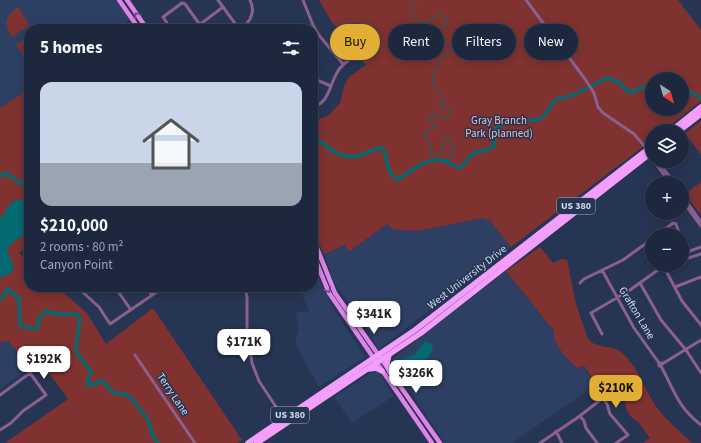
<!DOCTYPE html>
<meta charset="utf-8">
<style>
:root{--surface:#1d283f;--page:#253046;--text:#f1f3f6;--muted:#a0a6b0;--line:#3b4459;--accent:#e2af34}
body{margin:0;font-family:"Source Sans 3",sans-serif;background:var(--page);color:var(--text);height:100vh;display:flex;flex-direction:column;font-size:15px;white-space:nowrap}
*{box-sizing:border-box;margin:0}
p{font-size:13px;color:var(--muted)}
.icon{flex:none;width:22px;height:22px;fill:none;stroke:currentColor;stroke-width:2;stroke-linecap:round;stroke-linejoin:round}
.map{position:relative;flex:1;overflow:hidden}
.details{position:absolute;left:24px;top:24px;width:294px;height:268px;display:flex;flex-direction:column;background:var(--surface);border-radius:16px;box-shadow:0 2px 10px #0003,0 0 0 1px var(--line)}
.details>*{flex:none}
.guide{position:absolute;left:330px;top:24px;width:311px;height:36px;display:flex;gap:8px}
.needle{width:26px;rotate:143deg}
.buttons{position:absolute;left:645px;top:72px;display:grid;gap:8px}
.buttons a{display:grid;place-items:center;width:44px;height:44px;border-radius:50%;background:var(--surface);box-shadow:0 2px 10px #0003,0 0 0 1px var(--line);font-size:20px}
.price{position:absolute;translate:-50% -34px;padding:0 9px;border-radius:8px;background:#fff;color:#222;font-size:13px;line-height:26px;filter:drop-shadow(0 1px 2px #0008)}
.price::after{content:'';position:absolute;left:50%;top:24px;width:12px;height:9px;margin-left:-6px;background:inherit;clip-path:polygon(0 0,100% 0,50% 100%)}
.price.selected{background:var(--accent);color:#111}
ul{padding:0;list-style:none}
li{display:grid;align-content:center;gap:8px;height:212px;padding:0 16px}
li+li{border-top:1px solid var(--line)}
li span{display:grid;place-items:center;height:124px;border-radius:12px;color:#555}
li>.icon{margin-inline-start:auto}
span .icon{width:72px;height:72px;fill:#fffc;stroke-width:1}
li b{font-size:17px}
h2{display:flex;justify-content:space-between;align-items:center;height:48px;padding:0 16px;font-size:17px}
.pill{padding:0 14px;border-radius:18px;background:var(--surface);box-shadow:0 2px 10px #0003,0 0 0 1px var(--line);font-size:14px;line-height:36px}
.pill.selected{background:var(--accent);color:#111}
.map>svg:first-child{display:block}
</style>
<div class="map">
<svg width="701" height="443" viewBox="0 0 701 443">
<rect width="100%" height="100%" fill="#273554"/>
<path fill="#2e3f64" d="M0 0H116L130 20 117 29H29V89L0 108Z
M483 218 490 221 511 247 378 350 366 326 335 284 324 254 346 245 349 252 387 224 418 231Z
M313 264 321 284 333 308 365 357 319 387 295 344 299 329 296 312 309 311 300 287H313Z
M506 271 554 331V340L563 354 577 368 583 366 596 385 512 443H445L390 361Z
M8 341 31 367 0 389V342Z
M374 371 379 373 394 396 352 423 334 397Z"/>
<path fill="#7f3230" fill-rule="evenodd" d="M319 0H678L701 30V101L663 131H652V140L511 247 490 221 483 218 418 231 393 229 387 224 349 252 345 245 324 254 313 231V121L328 116 340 103 344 86 349 77 366 65 331 21ZM652 79H682V109H652Z
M18 7 29 24 28 26 12 37C3 24 5 16 18 7Z
M29 36V64L16 45Z
M29 89V244L19 253 29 262V287H57L87 313 106 344 153 308 242 440 237 443H5L68 399 40 361 31 367 8 341 0 342V108Z
M701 121V155L685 133Z
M701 182V215L685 194Z
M540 247 553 263 561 259 567 260 576 304 588 339C598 350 612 344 622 353 639 367 645 393 659 410 668 422 681 432 692 443H643L650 438 639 423 630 416 627 411 625 402 610 381 599 388 584 366 577 368 563 354 554 340V331L506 271Z"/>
<path fill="#046a72" d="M15 200 29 201V231L10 245 7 251 13 264 14 269 9 274 0 278V218C7 212 8 203 15 200Z
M425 342 431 343 433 348C431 355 424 360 422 368 421 375 427 380 424 387L420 389C416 386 417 384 414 380 410 375 405 372 400 369L398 364 401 359 414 355Z"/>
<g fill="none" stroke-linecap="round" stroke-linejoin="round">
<path stroke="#046a72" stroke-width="1" d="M417 0C410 5 411 9 413 16L423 23C434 20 436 10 448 19L447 25 442 27 438 31V41L451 45 453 49 449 54 444 56 433 73V84L446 101 439 104 440 107 449 110 450 112 448 116 444 119 432 114 429 115V120L436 125 435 127 425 131 424 134 431 145 430 152 431 155 435 156 443 151V140L446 136 452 144 454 156 443 160"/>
<path stroke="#046a72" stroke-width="3.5" d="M682 87 701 98
M313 144 322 142C331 152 344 159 358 156 367 154 372 148 382 148 390 156 382 169 398 180 410 171 429 155 445 161 450 163 455 166 460 168 465 164 468 158 473 154 480 149 488 152 494 146L495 130 498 126 509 122 537 120 544 116 555 100 573 95 607 78 619 82 627 91 631 92 652 84
M0 176 5 173 29 188
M0 299 3 297 7 289 20 299 19 302 20 325 32 329 38 327C37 319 41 315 47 311L56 314H77L80 318 76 347 77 353 92 373 89 376 87 384 91 385 102 381 114 393 126 394 133 400 148 420 152 434 158 443"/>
<path stroke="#8b5f8e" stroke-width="3" d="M218 0 239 29
M303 0 313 25 318 34 343 64
M526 0 585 79 594 93 598 107 603 113 634 134 647 149
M199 25 223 7
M171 29 163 17 182 3 185 4 203 29
M241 29C250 22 256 12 250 0
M313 76 319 81 331 86
M313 107C330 102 329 85 338 71 341 65 348 61 354 56
M654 161 670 183
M658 161 674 183
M682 195 701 222
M682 200 701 226
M658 235 673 223 676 224 679 233
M647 243 652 250
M682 254 701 247
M682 260 701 254
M665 265H666
M664 267 682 301 701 325
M602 270 634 328 659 363
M580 283 584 279 623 260 652 239
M640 283 661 320 686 350 701 373
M77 287 99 307 110 324 164 287
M115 287 131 310
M146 287 152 295
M245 287 247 297V329L252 363 259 381 284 419
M675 287 701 277V278
M602 334 591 313 630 290 662 267
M135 355 195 443
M659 363H662L661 366H659Z
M662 364 701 340
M661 366C675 392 677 406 701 425
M595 387 607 404 610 414 628 435 616 443
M0 395 30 373 46 395 23 411 11 423 0 430
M580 416 584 421 586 428 597 443
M556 431 562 443
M540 443 577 418 603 398"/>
<path stroke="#de84e5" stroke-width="4.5" d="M119 0 139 29
M127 0 147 29
M313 238 335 293 440 443
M313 254 329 293 432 443"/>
<path stroke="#f49efb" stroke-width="5.5" d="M671 131 701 107
M679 131 701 114
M389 355 387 363 390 372
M369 369 376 368 382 371
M248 443 415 330 652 146
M257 443 421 333 652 152"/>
</g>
<defs><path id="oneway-chevron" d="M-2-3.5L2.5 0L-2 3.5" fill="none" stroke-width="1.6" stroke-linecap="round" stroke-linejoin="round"/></defs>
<g stroke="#675187">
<use href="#oneway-chevron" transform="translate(137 15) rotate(-124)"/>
<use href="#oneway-chevron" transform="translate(328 290) rotate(63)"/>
</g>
<g text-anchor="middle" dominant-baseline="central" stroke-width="3" stroke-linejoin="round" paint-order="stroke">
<g fill="#273554" stroke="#9ea9c0" stroke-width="1">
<rect x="557" y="198" width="38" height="16" rx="3"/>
<rect x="271" y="407" width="38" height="16" rx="3"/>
</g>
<g font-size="10" font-weight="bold" fill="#d1dbee">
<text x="576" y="206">US 380</text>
<text x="290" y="415">US 380</text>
</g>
<g font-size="11" fill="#f4bcb7" stroke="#273554">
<text x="499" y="120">Gray Branch<tspan x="499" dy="13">Park (planned)</tspan></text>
</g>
<g font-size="11" fill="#d1dbee" stroke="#273554">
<text transform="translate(467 277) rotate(-38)">West University Drive</text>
<text transform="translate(637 313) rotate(59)">Grafton Lane</text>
<text transform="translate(173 394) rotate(56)">Terry Lane</text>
</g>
</g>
</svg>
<div class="buttons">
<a><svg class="needle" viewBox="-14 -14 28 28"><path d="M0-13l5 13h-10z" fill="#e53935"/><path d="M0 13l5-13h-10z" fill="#a0a6b0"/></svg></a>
<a><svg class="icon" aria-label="layers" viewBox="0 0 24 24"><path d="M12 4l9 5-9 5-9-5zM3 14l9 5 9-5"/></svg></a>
<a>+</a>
<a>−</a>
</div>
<b class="price" style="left:374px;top:335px">$341K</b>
<b class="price" style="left:244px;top:363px">$171K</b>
<b class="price" style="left:44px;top:380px">$192K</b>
<b class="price" style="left:416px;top:394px">$326K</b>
<b class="price selected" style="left:616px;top:409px">$210K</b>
<div class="guide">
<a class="pill selected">Buy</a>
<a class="pill">Rent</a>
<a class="pill">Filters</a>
<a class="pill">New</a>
</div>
<section class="details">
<h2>5 homes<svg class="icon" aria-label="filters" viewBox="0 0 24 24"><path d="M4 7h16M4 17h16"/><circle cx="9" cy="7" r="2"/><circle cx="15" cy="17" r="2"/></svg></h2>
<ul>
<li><span style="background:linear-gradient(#c9d6e8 65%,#9aa5b1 0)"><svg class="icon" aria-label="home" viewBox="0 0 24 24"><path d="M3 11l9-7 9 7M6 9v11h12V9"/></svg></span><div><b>$210,000</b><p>2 rooms · 80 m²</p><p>Canyon Point</p></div></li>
</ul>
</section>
</div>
